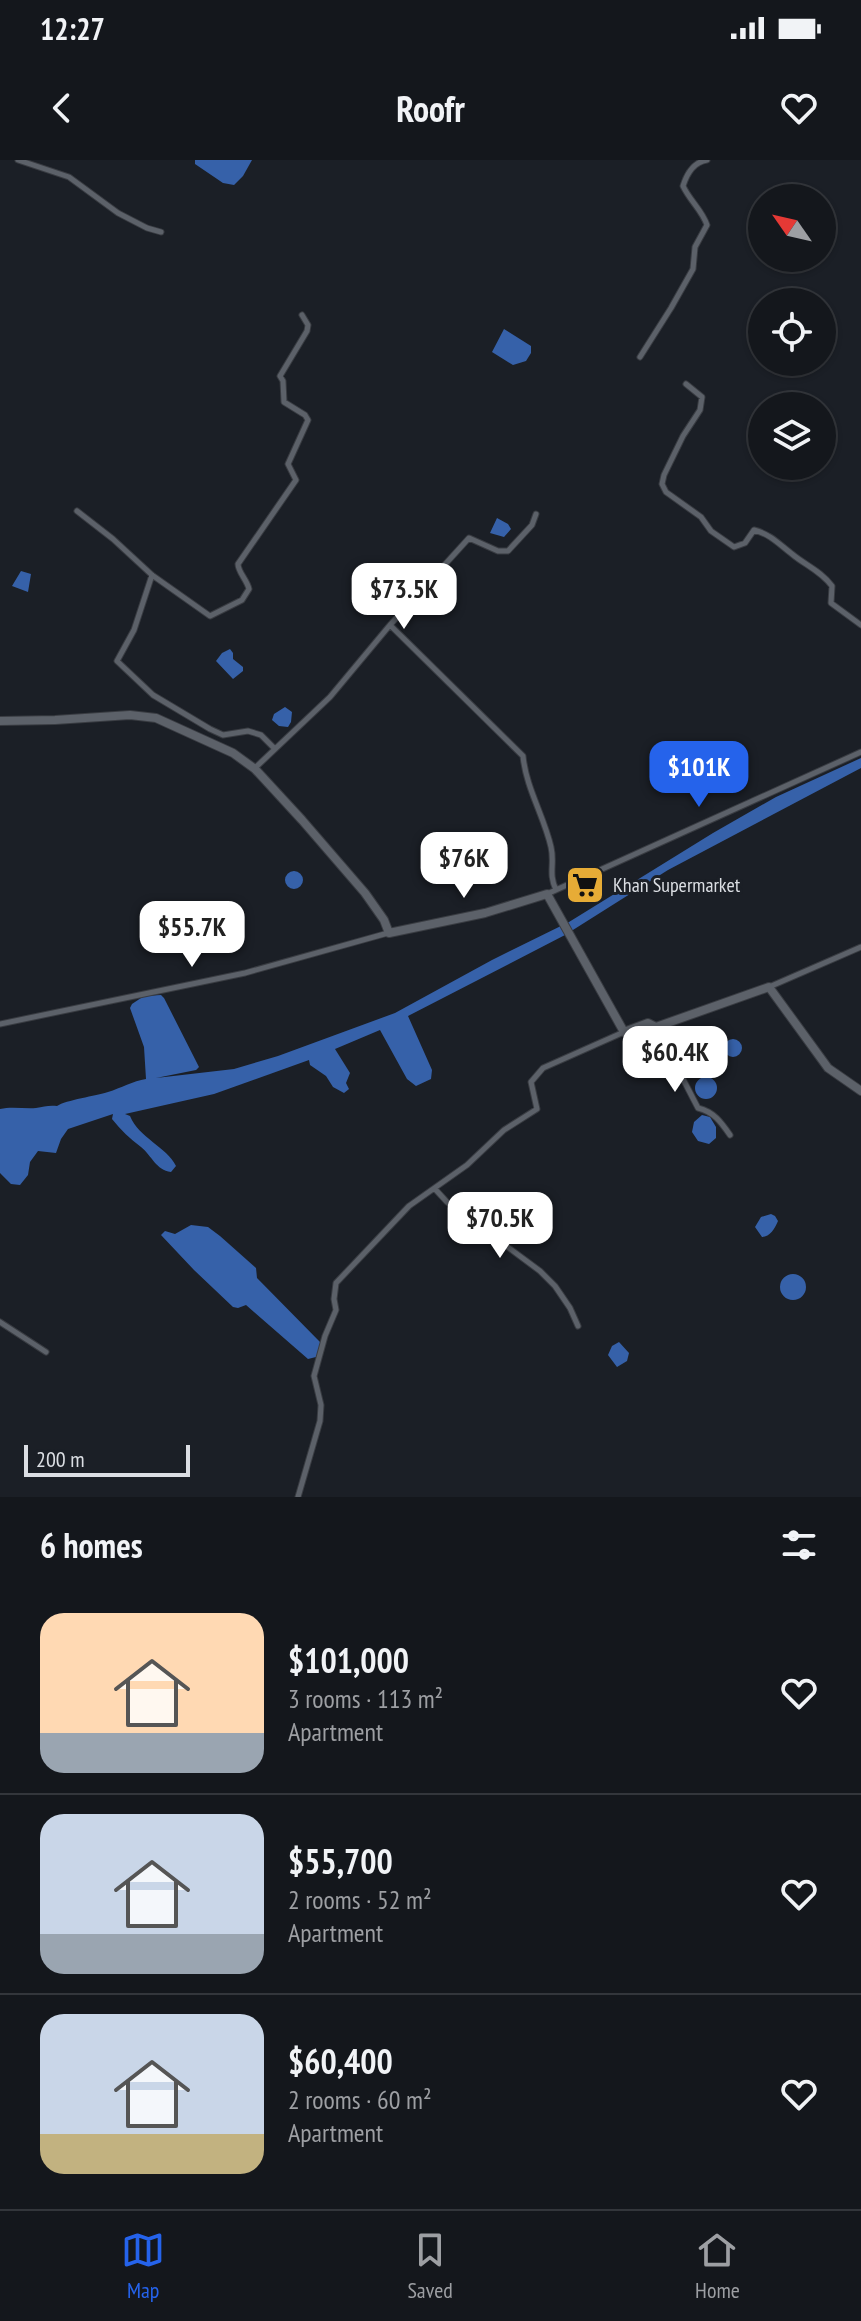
<!DOCTYPE html>
<meta charset="utf-8">
<style>
:root{--surface:#14171c;--page:#212429;--text:#f1f3f6;--muted:#9d9fa3;--line:#33363b;--accent:#2563eb}
body{margin:0;font-family:"PT Sans Narrow",sans-serif;background:var(--page);color:var(--text);height:100vh;display:flex;flex-direction:column;font-size:30px;white-space:nowrap}
*{box-sizing:border-box;margin:0}
p{font-size:26px;color:var(--muted)}
.icon{flex:none;width:44px;height:44px;fill:none;stroke:currentColor;stroke-width:2;stroke-linecap:round;stroke-linejoin:round}
.map{position:relative;height:1337px;overflow:hidden}
.side{display:flex;flex-direction:column;background:var(--surface);flex:1}
.side>*{flex:none}
.needle{width:52px;rotate:304deg}
.buttons{position:absolute;left:748px;top:24px;display:grid;gap:16px}
.buttons a{display:grid;place-items:center;width:88px;height:88px;border-radius:50%;background:var(--surface);box-shadow:0 2px 6px #0004,0 0 0 2px var(--line);font-size:40px}
.scale{position:absolute;left:24px;bottom:20px;width:166px;box-sizing:border-box;padding-left:8px;border:4px solid #dbdee3;border-top:0;font-size:22px;line-height:28px;white-space:nowrap;color:#dbdee3;-webkit-text-stroke:6px #1b1f26;paint-order:stroke}
.price{position:absolute;translate:-50% -68px;padding:0 18px;border-radius:16px;background:#fff;color:#222;font-size:26px;line-height:52px;filter:drop-shadow(0 2px 4px #0008)}
.price::after{content:'';position:absolute;left:50%;top:48px;width:24px;height:18px;margin-left:-12px;background:inherit;clip-path:polygon(0 0,100% 0,50% 100%)}
.price.selected{background:var(--accent);color:#fff}
ul{padding:0;list-style:none}
li{display:flex;align-items:center;gap:24px;height:200px;padding:0 40px}
li+li{border-top:2px solid var(--line)}
li span{display:grid;place-items:center;flex:none;width:224px;height:160px;border-radius:24px;color:#555}
li>.icon{margin-inline-start:auto}
span .icon{width:96px;height:96px;fill:#fffc;stroke-width:1}
li b{font-size:34px}
h2{display:flex;justify-content:space-between;align-items:center;height:96px;padding:0 40px;font-size:34px}
.status{display:flex;justify-content:space-between;align-items:center;height:56px;padding:0 40px;background:var(--surface);direction:ltr}
.status svg{height:22px;fill:currentColor}
header{display:flex;justify-content:space-between;align-items:center;height:104px;padding:0 40px;background:var(--surface);font-size:36px;font-weight:600}
.tab-bar{display:flex;justify-content:space-around;align-items:center;height:112px;border-top:2px solid var(--line);background:var(--surface);font-size:22px;color:var(--muted)}
.tab-bar a{display:grid;justify-items:center;gap:4px}
.tab-bar .selected{color:var(--accent)}
.map>svg:first-child{display:block}
</style>
<div class="status"><b>12:27</b><svg viewBox="0 0 49 12"><path d="M0 12V9h3v3zM5 12V6h3v6zM10 12V3h3v9zM15 12V0h3v12zM26 1h20v11H26zM47 4h2v5h-2z"/></svg></div>
<header><svg class="icon" aria-label="back" viewBox="0 0 24 24"><path d="M15 5l-7 7 7 7"/></svg>Roofr<svg class="icon" aria-label="heart" viewBox="0 0 24 24"><path d="M12 20l-8-8c-3-5 5-10 8-4 3-6 11-1 8 4z"/></svg></header>
<div class="map">
<svg width="861" height="1337" viewBox="0 0 861 1337">
<rect width="100%" height="100%" fill="#1b1f26"/>
<path fill="#3661a9" d="M195 0H252L243 16 234 25 223 23 195 4Z
M504 169 531 186V193L526 201 513 205 492 192Z
M497 358 508 364 511 369 504 377 490 373Z
M21 411 31 414 28 432 12 426Z
M230 489 233 493V499L243 507V511L233 519 216 501 222 493Z
M285 547 292 552 291 562 288 567 279 566 272 560 274 554Z
M861 598V608L668 710 565 775 408 856 432 910 431 919 416 926 407 919 380 870 335 889 350 913 346 923 349 929 344 933 333 927 326 916 310 905 309 900 214 934 125 954 130 956C139 978 167 987 176 1006L171 1012C156 1010 152 996 141 987 130 979 121 970 112 959L113 954 68 969 61 979 56 993 38 991 30 1002 28 1015 20 1025 11 1024 0 1013V949C12 946 24 949 36 948 44 947 48 945 57 946 66 940 96 936 108 932 121 928 133 921 146 919L144 887 130 848 132 844 144 836 161 835 164 838 199 907 196 910 156 918 234 909 278 896 395 853 492 800 569 762 713 673 776 637Z
M285 720a9 9 0 1 1 18 0a9 9 0 1 1-18 0Z
M724 888a9 9 0 1 1 18 0a9 9 0 1 1-18 0Z
M695 928a11 11 0 1 1 22 0a11 11 0 1 1-22 0Z
M702 955 710 957 716 967V978L709 984 698 981 692 972 694 962Z
M771 1054 775 1056 778 1061C775 1068 770 1077 762 1077L755 1067 761 1057Z
M191 1065 208 1067 220 1076 256 1108 257 1118 320 1182 321 1187 316 1197 308 1199 246 1145 238 1148 233 1147 194 1110 161 1075 165 1071 175 1074Z
M780 1127a13 13 0 1 1 26 0a13 13 0 1 1-26 0Z
M619 1182 629 1193 627 1201 617 1207 608 1195 612 1186Z"/>
<g fill="none" stroke-linecap="round" stroke-linejoin="round">
<g stroke="#393c42" stroke-width="7">
<path id="street" d="M18 0 69 17 118 53 147 68 161 72
M640 197 671 148 693 109 695 87 707 65C702 50 690 41 683 26 687 13 694 2 707 0
M686 224 702 237 700 250 683 276 664 315 662 324 666 332 701 357 711 371 734 387 745 383 754 370C770 374 779 384 792 394 805 405 821 411 832 426L831 443 861 465
M77 351 113 379 152 415 210 456 242 440 249 429C247 420 238 412 238 404L296 320 288 304 308 260 305 255 284 242 283 221 280 216 307 171 308 165 302 155
M152 415 134 470 117 501 153 535 210 569 223 575 248 571 261 575 275 589
M390 465 523 596C526 628 544 656 551 687 555 704 548 713 556 730
M255 608 330 537 390 465 469 378 498 391H508L532 365 536 354
M547 734 861 592
M769 827 861 787
M0 864 245 813 388 773
M656 867 698 948C714 952 721 962 730 975
M435 1029 447 1042 540 1111 555 1126 570 1148 578 1166
M0 1162 46 1192
M298 1337 320 1261 321 1245 314 1216 325 1176 336 1150 334 1139 336 1123 409 1046 467 1005 504 970 537 949 531 922 543 908 624 872"/>
</g>
<g stroke="#393c42" stroke-width="10">
<path id="secondary" d="M0 561 55 560 130 555 156 558 233 593 255 609 302 660 365 733 384 760 389 773 485 753 547 734 624 872 648 863 656 867 769 827 828 908 861 931"/>
</g>
<use href="#street" stroke="#5c6169" stroke-width="5"/>
<use href="#secondary" stroke="#5c6169" stroke-width="8"/>
</g>
<defs>
<g id="supermarket-square" transform="scale(2)"><rect x="-9" y="-9" width="18" height="18" rx="4" fill="#e7ac36" stroke="#1b1f26"/><path d="M-6-5.5h2.5l.6 2H6L4.5 2H-2.5L-4.4-4H-6ZM-1.5 3.2a1.3 1.3 0 1 0 .1 0ZM3 3.2a1.3 1.3 0 1 0 .1 0Z" fill="#111"/></g>
</defs>
<g fill-rule="evenodd">
<use href="#supermarket-square" x="585" y="725"/>
</g>
<g text-anchor="middle" dominant-baseline="central" stroke-width="6" stroke-linejoin="round" paint-order="stroke">
<g font-size="20" fill="#dbdee3" stroke="#1b1f26" text-anchor="start">
<text x="613" y="725">Khan Supermarket</text>
</g>
</g>
</svg>
<div class="buttons">
<a><svg class="needle" viewBox="-14 -14 28 28"><path d="M0-13l5 13h-10z" fill="#e53935"/><path d="M0 13l5-13h-10z" fill="#9d9fa3"/></svg></a>
<a><svg class="icon" aria-label="locate" viewBox="0 0 24 24"><circle cx="12" cy="12" r="6"/><path d="M12 2v4M12 18v4M2 12h4M18 12h4"/></svg></a>
<a><svg class="icon" aria-label="layers" viewBox="0 0 24 24"><path d="M12 4l9 5-9 5-9-5zM3 14l9 5 9-5"/></svg></a>
</div>
<div class="scale">200 m</div>
<b class="price" style="left:404px;top:471px">$73.5K</b>
<b class="price selected" style="left:699px;top:649px">$101K</b>
<b class="price" style="left:464px;top:740px">$76K</b>
<b class="price" style="left:192px;top:809px">$55.7K</b>
<b class="price" style="left:675px;top:934px">$60.4K</b>
<b class="price" style="left:500px;top:1100px">$70.5K</b>
</div>
<section class="side">
<h2>6 homes<svg class="icon" aria-label="filters" viewBox="0 0 24 24"><path d="M4 7h16M4 17h16"/><circle cx="9" cy="7" r="2"/><circle cx="15" cy="17" r="2"/></svg></h2>
<ul>
<li><span style="background:linear-gradient(#ffd9b3 75%,#9aa5b1 0)"><svg class="icon" aria-label="home" viewBox="0 0 24 24"><path d="M3 11l9-7 9 7M6 9v11h12V9"/></svg></span><div><b>$101,000</b><p>3 rooms · 113 m²</p><p>Apartment</p></div><svg class="icon" aria-label="heart" viewBox="0 0 24 24"><path d="M12 20l-8-8c-3-5 5-10 8-4 3-6 11-1 8 4z"/></svg></li>
<li><span style="background:linear-gradient(#c9d6e8 75%,#9aa5b1 0)"><svg class="icon" aria-label="home" viewBox="0 0 24 24"><path d="M3 11l9-7 9 7M6 9v11h12V9"/></svg></span><div><b>$55,700</b><p>2 rooms · 52 m²</p><p>Apartment</p></div><svg class="icon" aria-label="heart" viewBox="0 0 24 24"><path d="M12 20l-8-8c-3-5 5-10 8-4 3-6 11-1 8 4z"/></svg></li>
<li><span style="background:linear-gradient(#c9d6e8 75%,#c2b280 0)"><svg class="icon" aria-label="home" viewBox="0 0 24 24"><path d="M3 11l9-7 9 7M6 9v11h12V9"/></svg></span><div><b>$60,400</b><p>2 rooms · 60 m²</p><p>Apartment</p></div><svg class="icon" aria-label="heart" viewBox="0 0 24 24"><path d="M12 20l-8-8c-3-5 5-10 8-4 3-6 11-1 8 4z"/></svg></li>
</ul>
</section>
<nav class="tab-bar">
<a class="selected"><svg class="icon" aria-label="map" viewBox="0 0 24 24"><path d="M3 6l6-2 6 2 6-2v14l-6 2-6-2-6 2zM9 4v14M15 6v14"/></svg>Map</a>
<a><svg class="icon" aria-label="saved" viewBox="0 0 24 24"><path d="M7 4h10v16l-5-4-5 4z"/></svg>Saved</a>
<a><svg class="icon" aria-label="home" viewBox="0 0 24 24"><path d="M3 11l9-7 9 7M6 9v11h12V9"/></svg>Home</a>
</nav>
